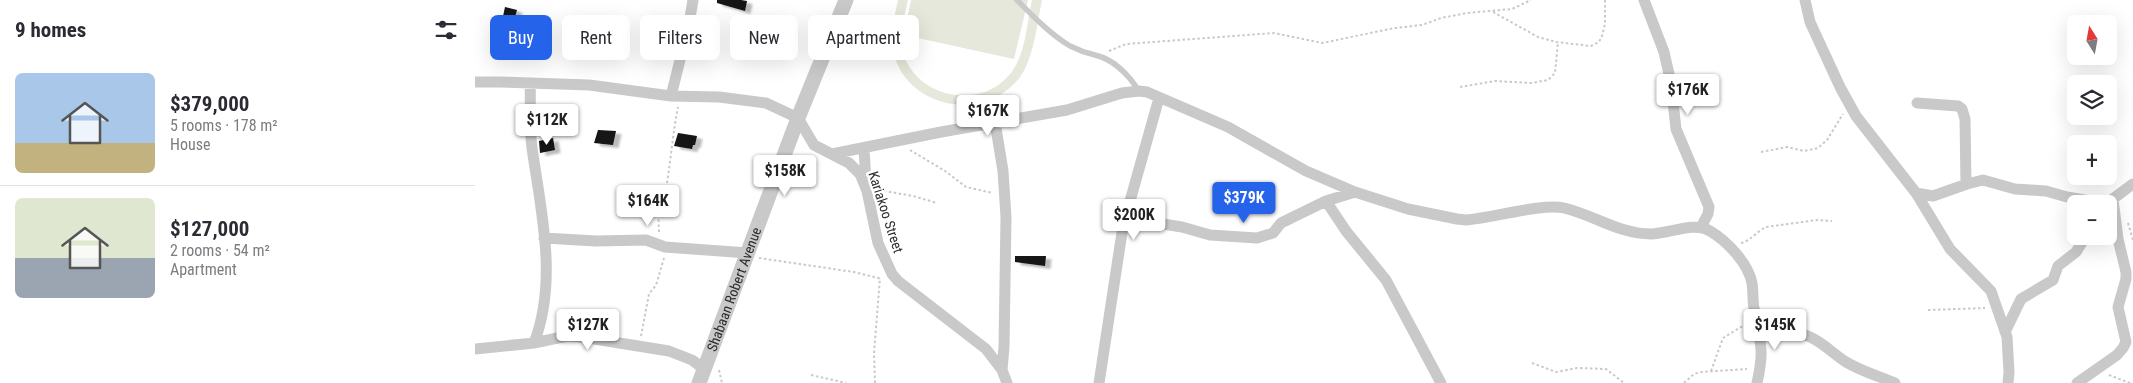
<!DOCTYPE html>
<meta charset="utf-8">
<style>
:root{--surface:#fff;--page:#f2f2f3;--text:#2b2b33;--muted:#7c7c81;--line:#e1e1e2;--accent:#2563eb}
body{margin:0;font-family:"Roboto Condensed",sans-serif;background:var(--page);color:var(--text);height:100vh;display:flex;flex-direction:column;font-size:19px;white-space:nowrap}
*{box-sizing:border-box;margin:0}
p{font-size:16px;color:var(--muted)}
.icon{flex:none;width:28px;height:28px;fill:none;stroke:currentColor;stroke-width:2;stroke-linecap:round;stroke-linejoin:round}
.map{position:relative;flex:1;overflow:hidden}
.side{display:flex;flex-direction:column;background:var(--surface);width:475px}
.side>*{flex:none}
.guide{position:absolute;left:15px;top:15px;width:475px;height:45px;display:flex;gap:10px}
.needle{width:32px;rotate:349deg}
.fabs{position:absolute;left:1592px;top:15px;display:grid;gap:10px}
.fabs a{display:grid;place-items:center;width:50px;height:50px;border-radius:8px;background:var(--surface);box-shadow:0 5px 20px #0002;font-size:25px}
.price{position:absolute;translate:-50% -42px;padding:0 11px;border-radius:5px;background:#fff;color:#222;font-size:16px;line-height:32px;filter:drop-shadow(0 1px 2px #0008)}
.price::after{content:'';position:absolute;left:50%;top:30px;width:15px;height:11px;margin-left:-8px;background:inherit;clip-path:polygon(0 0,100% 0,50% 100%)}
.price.active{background:var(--accent);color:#fff}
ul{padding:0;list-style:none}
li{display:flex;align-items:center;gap:15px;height:125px;padding:0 15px}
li+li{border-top:1px solid var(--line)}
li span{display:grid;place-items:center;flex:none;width:140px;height:100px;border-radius:8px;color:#555}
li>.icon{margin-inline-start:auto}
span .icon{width:60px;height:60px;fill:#fffc;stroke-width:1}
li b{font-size:21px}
h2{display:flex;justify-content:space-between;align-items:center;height:60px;padding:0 15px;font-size:21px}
.tag{padding:0 18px;border-radius:8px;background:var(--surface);box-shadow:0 5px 20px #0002;font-size:18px;line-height:45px}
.tag.active{background:var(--accent);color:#fff}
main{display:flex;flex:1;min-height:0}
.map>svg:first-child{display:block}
</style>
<main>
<section class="side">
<h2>9 homes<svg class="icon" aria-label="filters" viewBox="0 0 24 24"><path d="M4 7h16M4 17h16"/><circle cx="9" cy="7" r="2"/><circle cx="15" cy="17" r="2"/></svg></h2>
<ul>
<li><span style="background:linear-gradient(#a9c7e8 70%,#c2b280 0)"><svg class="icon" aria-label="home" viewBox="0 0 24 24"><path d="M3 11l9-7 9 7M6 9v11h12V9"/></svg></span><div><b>$379,000</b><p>5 rooms · 178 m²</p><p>House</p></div></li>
<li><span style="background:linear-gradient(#dfe7d0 60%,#9aa5b1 0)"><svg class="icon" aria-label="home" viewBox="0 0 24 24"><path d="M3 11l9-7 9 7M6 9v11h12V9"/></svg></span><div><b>$127,000</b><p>2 rooms · 54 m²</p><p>Apartment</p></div></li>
</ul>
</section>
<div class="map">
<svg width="1658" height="383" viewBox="0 0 1658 383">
<defs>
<filter id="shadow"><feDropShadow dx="5.5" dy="3" stdDeviation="1" flood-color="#0004"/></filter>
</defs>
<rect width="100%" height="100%" fill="#fff"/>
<path fill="#e5e8da" d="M423 0H433C429 19 422 37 429 56 446 101 511 110 538 70 551 51 552 22 557 0H567C562 23 559 58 545 77 508 126 425 107 417 45 415 30 420 15 423 0Z
M436 0H553L539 59 429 35Z"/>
<path fill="#131313" filter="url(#shadow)" d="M242 0H266L272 1 270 11 242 3Z
M30 7 42 10 38 24 27 21Z
M123 130 141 131 138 145 119 143Z
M203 133 222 136 220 145H218L217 149 199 146Z
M78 138 80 150 65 153 64 141Z
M540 256H571L570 266 540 262Z"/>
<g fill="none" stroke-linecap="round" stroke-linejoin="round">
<path stroke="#c9c9c9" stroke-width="2" stroke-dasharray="2.5 2.5" stroke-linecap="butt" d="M1018 12 1063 37 1081 42 1116 46 1124 42 1127 36 1130 24V0
M634 51 651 44 799 33 847 43 920 28 947 25 966 18 992 13 1037 9 1056 0
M985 87 1020 81 1056 83 1073 80 1080 73 1083 42
M435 150 470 171 491 187 518 193
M1286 152 1312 147 1329 151 1343 148 1352 140 1368 114
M404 190 438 196 462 203
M1653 223 1658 240
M184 232C182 208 188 204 192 183 196 158 198 132 203 107
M1266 243C1276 241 1282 231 1291 227L1342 220 1357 221
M284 258 379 272 407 279
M1453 310 1510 308
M166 336 174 294 181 285 189 258
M1057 363 1081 372 1102 368 1131 369 1149 383
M244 370 247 383
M1236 371 1248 338 1271 324
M336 375 371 383
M1634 375 1655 383
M400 383 399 353 405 278
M1209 383 1219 374 1226 372 1272 369"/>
<path stroke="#c9c9c9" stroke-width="5.5" d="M542 0C558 16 575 34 595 46 603 50 611 53 620 55 640 60 653 74 664 91"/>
<path stroke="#c9c9c9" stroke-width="11" d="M1169 0 1189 52 1196 83 1201 129 1234 207 1233 214 1226 227
M1330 0 1335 22 1365 87 1381 116 1441 193 1475 249 1516 291 1532 337 1534 372 1533 383
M0 82H24L114 85 196 96 244 97 291 103 323 118 339 145 374 163 385 174 392 191 403 243 417 274 423 281 511 349 527 370 532 383
M55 83C56 104 54 126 57 148 66 211 83 281 59 343
M196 96 214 24 218 0
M1442 103 1483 106 1487 109 1490 119 1491 184
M520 122 528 171 531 217 529 347 527 370
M389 149 391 182
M357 154 466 132 592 110 647 93 664 91 672 92 753 127 831 171 880 192 933 209 982 219 991 220C1016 218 1069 203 1089 208 1119 215 1144 234 1176 234 1194 234 1219 221 1235 231 1252 241 1273 263 1277 283 1279 295 1276 310 1284 320 1295 332 1312 330 1327 334 1343 338 1357 353 1371 362 1386 371 1403 376 1420 383
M1441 193 1458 196 1492 184 1508 180 1540 189 1571 191 1592 197 1627 203 1635 201 1658 184
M851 201 871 231 911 280 966 383
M650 218 707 227 735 235 782 238 798 233 806 223 851 201 880 192
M69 238 121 241 171 240 190 247 273 253
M1281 316C1286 346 1289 352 1282 383
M1530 332 1546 299 1578 280 1583 266 1601 252 1611 236
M0 349 59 343 92 336 107 337 194 351 217 360 229 369
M624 383 648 226 684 98
M1602 383 1642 355 1648 348 1651 342 1643 307 1651 279V272L1643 239 1638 199"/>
<path stroke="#c9c9c9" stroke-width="15" id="s1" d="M224 383 323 118 371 0"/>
</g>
<g text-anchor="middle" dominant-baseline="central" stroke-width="5" stroke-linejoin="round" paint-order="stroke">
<g font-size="14" fill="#2c2c2c" stroke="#fff">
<text transform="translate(411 212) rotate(72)">Kariakoo Street</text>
<text stroke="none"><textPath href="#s1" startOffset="100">Shabaan Robert Avenue</textPath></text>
</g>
</g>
</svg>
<div class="fabs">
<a><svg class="needle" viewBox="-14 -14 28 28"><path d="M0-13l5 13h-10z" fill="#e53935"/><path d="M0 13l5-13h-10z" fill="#7c7c81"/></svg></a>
<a><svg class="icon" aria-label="layers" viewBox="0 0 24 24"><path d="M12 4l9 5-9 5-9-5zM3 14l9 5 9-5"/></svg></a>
<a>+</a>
<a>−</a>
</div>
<b class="price" style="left:1213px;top:116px">$176K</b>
<b class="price" style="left:513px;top:137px">$167K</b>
<b class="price" style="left:72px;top:146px">$112K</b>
<b class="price" style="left:310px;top:197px">$158K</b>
<b class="price active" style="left:769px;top:224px">$379K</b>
<b class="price" style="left:173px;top:227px">$164K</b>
<b class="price" style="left:659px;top:241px">$200K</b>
<b class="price" style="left:113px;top:351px">$127K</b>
<b class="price" style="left:1300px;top:351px">$145K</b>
<div class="guide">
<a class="tag active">Buy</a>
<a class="tag">Rent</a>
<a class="tag">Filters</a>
<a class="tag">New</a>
<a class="tag">Apartment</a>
</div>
</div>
</main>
